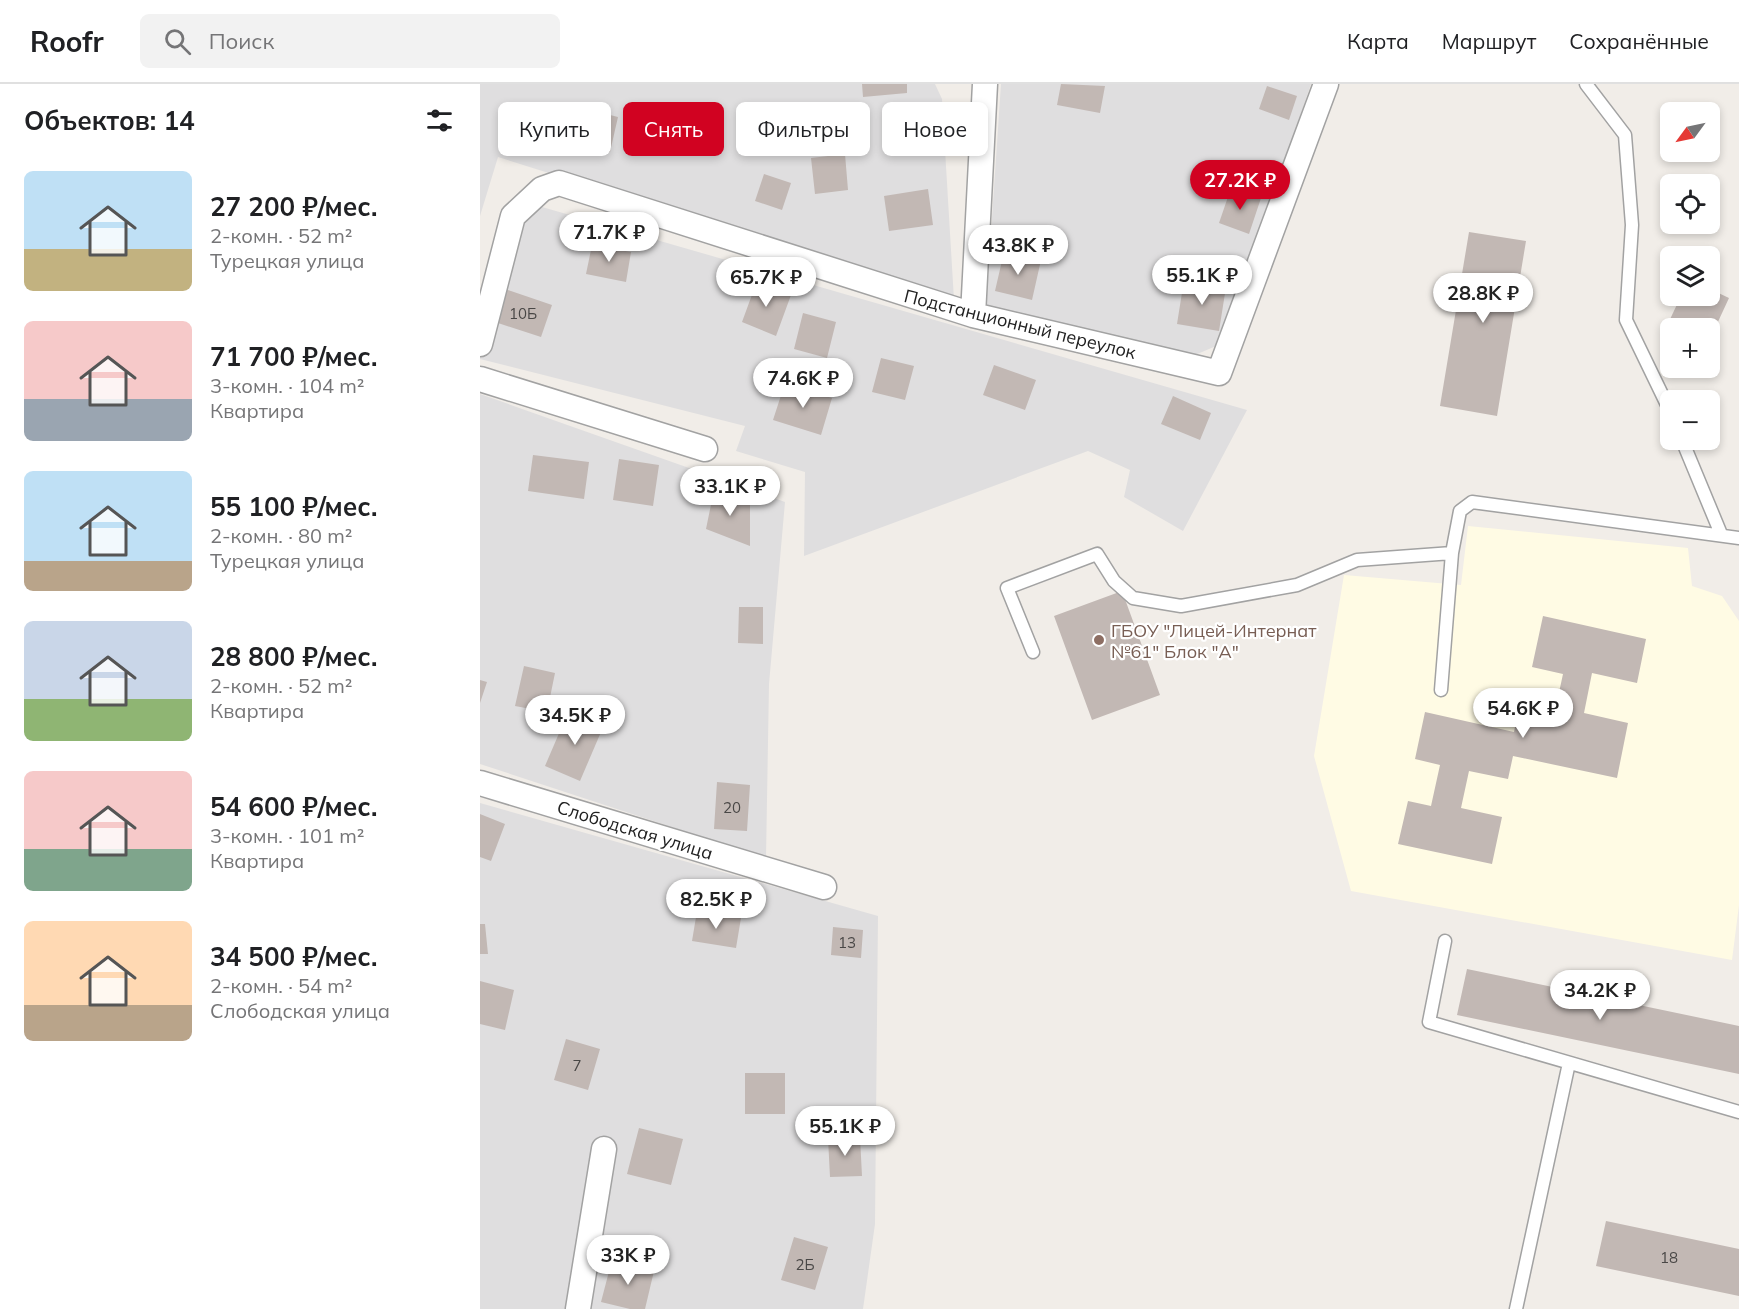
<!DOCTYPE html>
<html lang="ru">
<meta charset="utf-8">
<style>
:root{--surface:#fff;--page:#f2f2f2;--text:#202124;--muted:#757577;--line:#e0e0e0;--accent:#d10221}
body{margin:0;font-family:Mulish,sans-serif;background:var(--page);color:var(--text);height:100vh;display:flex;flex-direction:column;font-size:22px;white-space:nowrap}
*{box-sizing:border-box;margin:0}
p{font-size:20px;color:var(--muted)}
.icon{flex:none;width:33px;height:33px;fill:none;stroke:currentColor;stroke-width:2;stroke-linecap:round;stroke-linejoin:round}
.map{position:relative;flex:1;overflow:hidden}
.drawer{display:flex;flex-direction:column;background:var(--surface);width:480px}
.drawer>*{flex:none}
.top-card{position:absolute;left:18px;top:18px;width:570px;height:54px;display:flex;gap:12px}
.needle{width:39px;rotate:237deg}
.fabs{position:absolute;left:1180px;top:18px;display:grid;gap:12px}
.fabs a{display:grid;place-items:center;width:60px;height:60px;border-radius:9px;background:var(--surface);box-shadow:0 3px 9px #0003;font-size:30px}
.price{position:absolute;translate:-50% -51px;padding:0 14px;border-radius:21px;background:#fff;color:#222;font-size:20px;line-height:39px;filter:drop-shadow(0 2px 3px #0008)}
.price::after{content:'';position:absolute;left:50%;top:36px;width:18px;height:14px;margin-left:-9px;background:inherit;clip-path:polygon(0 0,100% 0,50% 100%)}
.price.on{background:var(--accent);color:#fff}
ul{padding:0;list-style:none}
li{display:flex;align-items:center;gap:18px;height:150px;padding:0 24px}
li span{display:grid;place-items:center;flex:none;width:168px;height:120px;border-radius:9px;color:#555}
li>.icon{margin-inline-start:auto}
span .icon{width:72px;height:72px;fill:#fffc;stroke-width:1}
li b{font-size:26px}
h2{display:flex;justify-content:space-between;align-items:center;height:72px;padding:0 24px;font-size:26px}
.tag{padding:0 21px;border-radius:9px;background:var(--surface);box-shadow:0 3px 9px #0003;font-size:21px;line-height:54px}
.tag.on{background:var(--accent);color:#fff}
header{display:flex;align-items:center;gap:36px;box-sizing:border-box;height:84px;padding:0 30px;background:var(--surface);border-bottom:2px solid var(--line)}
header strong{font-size:28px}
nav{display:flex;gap:33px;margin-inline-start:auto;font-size:21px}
.search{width:420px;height:54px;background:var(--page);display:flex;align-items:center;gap:15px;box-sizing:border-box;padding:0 21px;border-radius:9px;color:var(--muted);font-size:22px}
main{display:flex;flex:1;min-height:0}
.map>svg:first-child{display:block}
</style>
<header>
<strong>Roofr</strong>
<div class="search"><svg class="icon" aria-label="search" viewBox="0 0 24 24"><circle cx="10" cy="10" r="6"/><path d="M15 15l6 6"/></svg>Поиск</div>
<nav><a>Карта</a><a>Маршрут</a><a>Сохранённые</a></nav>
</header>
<main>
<section class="drawer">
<h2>Объектов: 14<svg class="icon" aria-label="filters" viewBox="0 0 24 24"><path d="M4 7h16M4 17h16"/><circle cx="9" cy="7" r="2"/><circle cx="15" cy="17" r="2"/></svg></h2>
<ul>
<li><span style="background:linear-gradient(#bfe0f5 65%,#c2b280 0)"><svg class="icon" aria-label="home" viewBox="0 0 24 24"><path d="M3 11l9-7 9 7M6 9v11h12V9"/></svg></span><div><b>27 200 ₽/мес.</b><p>2-комн. · 52 m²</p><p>Турецкая улица</p></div></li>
<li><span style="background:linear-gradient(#f6c9c9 65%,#9aa5b1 0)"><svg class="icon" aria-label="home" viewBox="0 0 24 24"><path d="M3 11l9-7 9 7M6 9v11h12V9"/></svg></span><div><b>71 700 ₽/мес.</b><p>3-комн. · 104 m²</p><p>Квартира</p></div></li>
<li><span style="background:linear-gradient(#bfe0f5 75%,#b9a48a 0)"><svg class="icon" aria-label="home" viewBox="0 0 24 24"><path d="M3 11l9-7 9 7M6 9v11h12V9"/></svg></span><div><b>55 100 ₽/мес.</b><p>2-комн. · 80 m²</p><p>Турецкая улица</p></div></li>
<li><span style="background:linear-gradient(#c9d6e8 65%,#8fb573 0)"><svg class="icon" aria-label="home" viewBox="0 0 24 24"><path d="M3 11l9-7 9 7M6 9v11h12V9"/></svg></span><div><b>28 800 ₽/мес.</b><p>2-комн. · 52 m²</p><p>Квартира</p></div></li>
<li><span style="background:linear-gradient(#f6c9c9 65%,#7fa58c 0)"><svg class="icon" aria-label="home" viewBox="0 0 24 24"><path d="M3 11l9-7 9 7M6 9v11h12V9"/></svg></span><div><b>54 600 ₽/мес.</b><p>3-комн. · 101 m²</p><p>Квартира</p></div></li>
<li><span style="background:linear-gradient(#ffd9b3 70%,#b9a48a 0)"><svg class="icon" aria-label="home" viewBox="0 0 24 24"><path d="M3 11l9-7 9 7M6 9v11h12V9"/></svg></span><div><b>34 500 ₽/мес.</b><p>2-комн. · 54 m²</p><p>Слободская улица</p></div></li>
</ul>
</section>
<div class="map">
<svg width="1259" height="1225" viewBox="0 0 1259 1225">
<rect width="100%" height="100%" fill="#f1ede8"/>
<path fill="#dfdedf" d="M0 0H455L462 15 474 216 18 73 0 132Z
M521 0H831L743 259 708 274 506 223Z
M62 123 767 326 703 447 644 413 650 386 608 367 324 472 325 388 256 367 265 342 0 275V238L31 133Z
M0 310 305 418 289 600 286 774 0 680Z
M0 719 398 832 395 1140 383 1225H0Z"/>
<path fill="#fffbe4" d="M988 442 1208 464 1212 502 1242 512 1259 537V821L1252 876 871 807 834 672 864 491 981 501Z"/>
<path fill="#c2b8b4" d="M382 0H427V9L383 13Z
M581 0 625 2 620 29 577 21Z
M787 2 817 12 809 36 779 25Z
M106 25 138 33 130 68 98 61Z
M365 70 368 106 335 110 331 74Z
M284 90 311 99 302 126 275 117Z
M751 104 781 114 769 150 739 139Z
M448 105 453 141 409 147 404 112Z
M989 148 1046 157 1017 332 960 322Z
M112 161 151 168 146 198 106 190Z
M524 168 561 176 552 216 515 207Z
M704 196 746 203 739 247 697 240Z
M277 197 311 211 296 252 262 238Z
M25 205 72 221 61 253 15 238Z
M1230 205 1249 214 1230 255V244H1191V251L1184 248 1201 212H1230Z
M323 229 356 238 347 274 314 265Z
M401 274 434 282 425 316 392 308Z
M514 281 556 296 545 326 503 311Z
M305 299 352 314 341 351 293 336Z
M693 312 731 329 720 356 681 340Z
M53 371 109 378 104 415 48 407Z
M139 375 179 381 173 422 133 416Z
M234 406 270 415V462L226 445Z
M642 507 680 611 612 636 574 532Z
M259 523H283V560L258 559Z
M1063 532 1166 555 1157 599 1112 589 1104 629 1148 639 1137 694 1033 672 1028 695 989 687 981 724 1022 733 1012 780 918 760 928 717 951 722 960 681 935 675 945 628 1034 648 1040 619 1075 627 1083 590 1052 583Z
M44 582 75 589 67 628 35 622Z
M0 596 7 598 0 619Z
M89 626 124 641 100 697 65 682Z
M237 698 270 701 267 747 234 745Z
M0 730 25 740 11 777 0 773Z
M217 827 261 834 256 864 212 857Z
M0 840H5L8 870H0Z
M353 843 383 846 381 874 351 871Z
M987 885 1259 942V990L977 931Z
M0 897 34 906 25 946 0 940Z
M86 955 120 965 108 1006 74 996Z
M265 989H305V1030H265Z
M159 1044 203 1055 191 1101 147 1090Z
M380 1053 382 1092 350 1093 348 1054Z
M1126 1137 1259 1165V1212L1116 1182Z
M314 1153 348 1163 335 1206 301 1196Z
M132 1176 174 1187 165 1225H150L121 1218Z"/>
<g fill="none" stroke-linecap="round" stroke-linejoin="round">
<g stroke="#a2a2a2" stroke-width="15">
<path id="service" d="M1106 0 1145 51 1152 141 1146 236 1191 329
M1202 356 1241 450
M972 469 980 427 992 418 1259 454
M553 568 527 504 617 470 634 497 653 514 701 522 817 501 877 476 972 469 961 606
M965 857 949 938 1259 1028
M1036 1225 1089 979"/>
</g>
<g stroke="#a2a2a2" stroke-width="27">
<path id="minor" d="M493 231 505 0
M0 260 33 132 62 105 79 99 493 231 739 289 846 0
M0 295 225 365
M0 699 344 803
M98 1225 124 1065"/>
</g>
<use href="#service" stroke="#fff" stroke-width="12"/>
<use href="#minor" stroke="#fff" stroke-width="24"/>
</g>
<circle fill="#8d6e63" stroke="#fff" stroke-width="2" cx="619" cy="556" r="6"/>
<g text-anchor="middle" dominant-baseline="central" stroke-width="4.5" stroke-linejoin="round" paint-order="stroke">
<g font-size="15" fill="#494746">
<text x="43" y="229">10Б</text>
<text x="252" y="723">20</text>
<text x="367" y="858">13</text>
<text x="97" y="981">7</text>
<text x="1189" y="1173">18</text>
<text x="325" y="1180">2Б</text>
</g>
<g font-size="18" fill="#212121" stroke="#fff">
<text transform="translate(540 240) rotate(14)">Подстанционный переулок</text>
<text transform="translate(155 746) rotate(17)">Слободская улица</text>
</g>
<g font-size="18" fill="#785e54" stroke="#fff" text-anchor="start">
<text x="631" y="546">ГБОУ "Лицей-Интернат<tspan x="631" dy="21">№61" Блок "А"</tspan></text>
</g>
</g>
</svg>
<div class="fabs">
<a><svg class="needle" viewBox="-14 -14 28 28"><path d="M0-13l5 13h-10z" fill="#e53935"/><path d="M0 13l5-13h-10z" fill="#757577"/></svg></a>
<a><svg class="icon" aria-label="locate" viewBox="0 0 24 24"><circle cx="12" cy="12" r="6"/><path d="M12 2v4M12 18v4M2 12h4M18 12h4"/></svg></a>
<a><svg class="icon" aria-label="layers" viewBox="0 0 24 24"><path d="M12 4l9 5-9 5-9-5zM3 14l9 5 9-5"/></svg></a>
<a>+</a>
<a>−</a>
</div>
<b class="price on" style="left:760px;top:127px">27.2K ₽</b>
<b class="price" style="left:129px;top:179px">71.7K ₽</b>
<b class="price" style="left:538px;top:192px">43.8K ₽</b>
<b class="price" style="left:722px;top:222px">55.1K ₽</b>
<b class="price" style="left:286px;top:224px">65.7K ₽</b>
<b class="price" style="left:1003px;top:240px">28.8K ₽</b>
<b class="price" style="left:323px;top:325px">74.6K ₽</b>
<b class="price" style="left:250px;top:433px">33.1K ₽</b>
<b class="price" style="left:1043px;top:655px">54.6K ₽</b>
<b class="price" style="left:95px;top:662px">34.5K ₽</b>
<b class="price" style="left:236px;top:846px">82.5K ₽</b>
<b class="price" style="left:1120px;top:937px">34.2K ₽</b>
<b class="price" style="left:365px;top:1073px">55.1K ₽</b>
<b class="price" style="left:148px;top:1202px">33K ₽</b>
<div class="top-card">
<a class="tag">Купить</a>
<a class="tag on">Снять</a>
<a class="tag">Фильтры</a>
<a class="tag">Новое</a>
</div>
</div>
</main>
